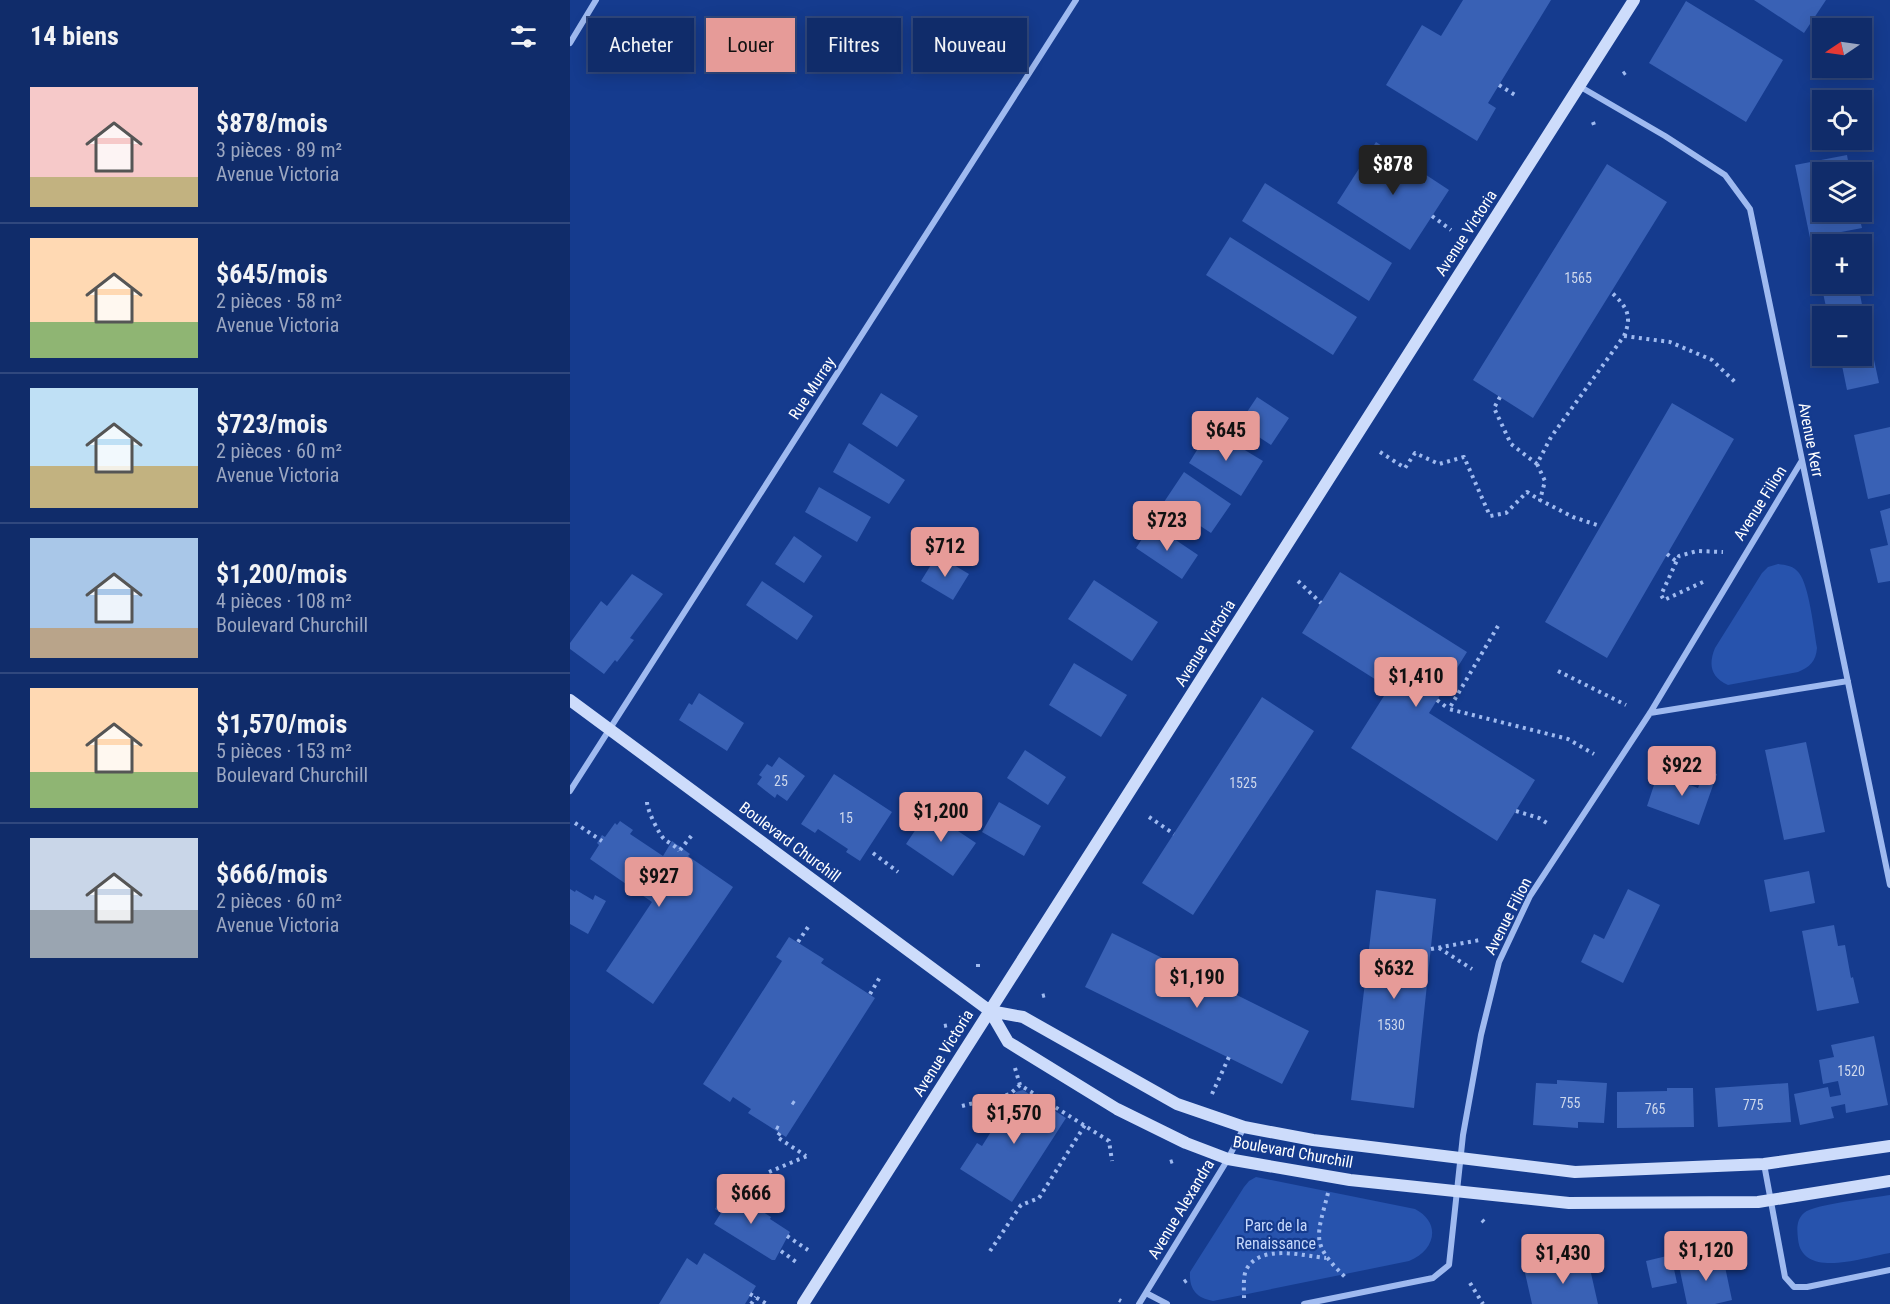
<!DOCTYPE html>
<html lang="fr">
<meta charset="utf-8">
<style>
:root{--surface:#102c6a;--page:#193470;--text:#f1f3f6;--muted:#9ca7c1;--line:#30487e;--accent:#e69b98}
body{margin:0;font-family:"Roboto Condensed",sans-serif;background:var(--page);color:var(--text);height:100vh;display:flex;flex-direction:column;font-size:22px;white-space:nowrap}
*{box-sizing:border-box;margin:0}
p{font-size:20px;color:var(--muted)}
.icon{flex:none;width:33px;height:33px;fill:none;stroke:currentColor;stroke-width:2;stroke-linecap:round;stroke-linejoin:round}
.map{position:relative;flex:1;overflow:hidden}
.details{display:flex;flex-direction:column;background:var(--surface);width:570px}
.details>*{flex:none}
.hud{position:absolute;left:18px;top:18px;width:570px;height:54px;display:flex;gap:12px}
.needle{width:39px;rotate:257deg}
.tools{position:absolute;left:1242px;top:18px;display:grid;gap:12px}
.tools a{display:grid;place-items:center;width:60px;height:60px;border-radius:0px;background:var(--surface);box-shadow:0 3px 15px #0003,0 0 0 2px var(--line);font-size:30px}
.price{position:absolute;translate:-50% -51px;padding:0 14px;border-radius:6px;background:var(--accent);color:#111;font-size:20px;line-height:39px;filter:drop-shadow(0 2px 3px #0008)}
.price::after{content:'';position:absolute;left:50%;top:36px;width:18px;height:14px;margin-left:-9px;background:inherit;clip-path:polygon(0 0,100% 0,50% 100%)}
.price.on{background:#222;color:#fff}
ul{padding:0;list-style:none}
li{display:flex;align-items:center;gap:18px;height:150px;padding:0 30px}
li+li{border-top:2px solid var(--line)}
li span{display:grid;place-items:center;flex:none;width:168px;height:120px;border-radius:0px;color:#555}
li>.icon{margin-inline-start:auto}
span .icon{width:72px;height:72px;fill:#fffc;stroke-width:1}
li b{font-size:26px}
h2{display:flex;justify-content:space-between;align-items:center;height:72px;padding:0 30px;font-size:26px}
.chip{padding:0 21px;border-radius:0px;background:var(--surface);box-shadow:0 3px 15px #0003,0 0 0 2px var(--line);font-size:21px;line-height:54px}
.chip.on{background:var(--accent);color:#111}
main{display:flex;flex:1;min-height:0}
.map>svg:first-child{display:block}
</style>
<main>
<section class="details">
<h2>14 biens<svg class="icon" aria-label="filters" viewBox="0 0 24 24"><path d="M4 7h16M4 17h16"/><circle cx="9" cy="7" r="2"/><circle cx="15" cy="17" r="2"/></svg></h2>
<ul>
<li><span style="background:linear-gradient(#f6c9c9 75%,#c2b280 0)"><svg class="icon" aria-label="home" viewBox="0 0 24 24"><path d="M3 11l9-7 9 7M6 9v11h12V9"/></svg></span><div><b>$878/mois</b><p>3 pièces · 89 m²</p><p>Avenue Victoria</p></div></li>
<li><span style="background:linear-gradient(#ffd9b3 70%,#8fb573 0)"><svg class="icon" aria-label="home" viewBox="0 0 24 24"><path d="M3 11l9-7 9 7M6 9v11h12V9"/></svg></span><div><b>$645/mois</b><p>2 pièces · 58 m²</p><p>Avenue Victoria</p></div></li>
<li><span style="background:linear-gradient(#bfe0f5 65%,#c2b280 0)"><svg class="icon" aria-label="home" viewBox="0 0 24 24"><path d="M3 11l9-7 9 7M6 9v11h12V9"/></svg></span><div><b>$723/mois</b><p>2 pièces · 60 m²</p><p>Avenue Victoria</p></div></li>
<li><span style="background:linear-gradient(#a9c7e8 75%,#b9a48a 0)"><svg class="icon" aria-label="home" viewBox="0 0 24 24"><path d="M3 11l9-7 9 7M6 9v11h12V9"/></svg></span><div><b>$1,200/mois</b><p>4 pièces · 108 m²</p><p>Boulevard Churchill</p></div></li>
<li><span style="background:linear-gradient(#ffd9b3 70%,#8fb573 0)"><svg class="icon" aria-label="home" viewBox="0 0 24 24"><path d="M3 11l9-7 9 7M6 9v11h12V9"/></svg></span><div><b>$1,570/mois</b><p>5 pièces · 153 m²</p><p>Boulevard Churchill</p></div></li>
<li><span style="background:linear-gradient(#c9d6e8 60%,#9aa5b1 0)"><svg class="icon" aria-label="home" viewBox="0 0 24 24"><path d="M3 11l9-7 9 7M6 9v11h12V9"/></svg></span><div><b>$666/mois</b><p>2 pièces · 60 m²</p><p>Avenue Victoria</p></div></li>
</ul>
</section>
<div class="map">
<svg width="1320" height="1304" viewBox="0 0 1320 1304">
<rect width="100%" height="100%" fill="#153b8e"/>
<path fill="#2753ad" d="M1208 564C1216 565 1224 566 1229 573 1239 585 1244 631 1247 648 1246 661 1240 667 1228 672L1158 685C1141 677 1138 665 1145 648L1192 573 1198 567Z
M686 1177 845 1209C872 1223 865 1251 839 1261L643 1301C626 1298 619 1289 620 1272L674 1187 679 1181Z
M1320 1195V1253C1294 1257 1232 1280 1228 1239 1227 1230 1226 1220 1234 1213 1244 1204 1303 1198 1320 1195Z"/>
<path fill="#3961b5" d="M893 0H981L918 103 926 108 907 141 816 85 852 25 871 36Z
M1184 0H1256L1234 33Z
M1116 1 1213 60 1176 122 1079 63Z
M806 142 879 190 840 250 767 203Z
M1277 155 1280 172H1252V212H1288L1292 228 1240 238 1225 165Z
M1037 164 1097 202 963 418 903 380Z
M695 183 822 263 799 301 672 221Z
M660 237 787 317 763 355 636 275Z
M1252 269V284H1288L1294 315 1258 316 1248 270Z
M1298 332 1309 383 1277 390 1270 356H1292V333Z
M311 393 348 416 327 447 292 424Z
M687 397 719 418 701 445 669 424Z
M1102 403 1164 439 1037 658 975 622Z
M1320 427V494L1298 499 1284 435Z
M640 429 693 461 671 496 619 463Z
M279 443 335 480 319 504 263 472Z
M614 472 661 504 641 533 594 502Z
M249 487 301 517 287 542 235 512Z
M1320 508V581L1308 583 1300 549 1318 545 1310 511Z
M582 524 628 555 612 579 566 548Z
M224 536 252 556 234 583 205 564Z
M367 555 399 574 383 600 351 581Z
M770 572 897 652 859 713 965 780 927 841 781 748 819 688 732 633Z
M62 574 93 594 60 638 64 640 47 662 45 660 34 674 0 649V643L31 601 37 606Z
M524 580 588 622 562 661 498 619Z
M192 581 243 616 227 640 176 605Z
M504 663 557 695 531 737 479 705Z
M129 693 174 723 157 751 109 720 119 703 122 705Z
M692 697 744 731 623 915 572 883Z
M1236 742 1255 832 1214 840 1195 750Z
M455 750 496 777 478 805 437 778Z
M209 757 235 776 217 801 207 794 205 798 187 784 192 777 189 775 197 764 202 767Z
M1135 770 1147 774 1129 825 1077 806 1088 773 1128 788Z
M264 774 322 812 290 861 276 852 278 849 248 829 245 833 231 824Z
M429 802 471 826 454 856 412 832Z
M358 811 406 843 383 876 336 844Z
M50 821 63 830 60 834 93 856 102 841 120 854 118 856 163 887 83 1004 36 971 82 902 20 859 29 845 27 843 32 835 35 837 45 823 47 825Z
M1239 871 1245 903 1200 912 1194 880Z
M0 889 5 892 6 890 23 900 25 895 36 901 18 934 0 924Z
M1058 889 1090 905 1053 983 1011 962 1024 934 1034 939Z
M806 890 866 899 844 1108 781 1100Z
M1264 925 1268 946 1275 945 1281 978 1283 977 1289 1003 1247 1011 1232 931Z
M542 933 739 1031 712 1084 515 987Z
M219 937 254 959 251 963 305 998 216 1137 178 1113 181 1109 163 1097 160 1102 133 1084 212 961 206 957Z
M1304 1036 1318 1105 1276 1113 1275 1104 1261 1107 1264 1118 1230 1125 1224 1094 1258 1087 1260 1097 1271 1095 1268 1081 1253 1084 1249 1060 1264 1057 1261 1045Z
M987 1080 1037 1083 1034 1123 1008 1122V1128L963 1125 966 1083 987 1084Z
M1218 1083 1221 1122 1148 1127 1145 1088Z
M1097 1088H1123L1124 1127 1047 1128V1092L1097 1091Z
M453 1090 496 1118 442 1202 390 1169 407 1143 412 1146 446 1092Z
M158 1189 201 1217 200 1219 220 1232 205 1260H202L144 1224 151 1213 145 1209Z
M134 1253 186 1286 175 1304H89L117 1258 127 1265Z
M1101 1255 1107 1283 1082 1288 1076 1261Z
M1153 1257 1162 1300 1145 1304H1117L1109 1266Z
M1018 1260 1028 1304H962L955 1273Z"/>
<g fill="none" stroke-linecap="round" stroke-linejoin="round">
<path stroke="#9fbaf0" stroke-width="4" stroke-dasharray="3 4.5" stroke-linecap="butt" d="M1053 74 1056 72
M929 85 945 95
M1023 122 1024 125
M862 216 881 230
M1054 336 1100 342 1142 360 1166 383
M930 397 924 408 941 444 967 464 981 437 1054 336C1063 315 1056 306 1041 292
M810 452 835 468 845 453 869 464 894 457 920 516 936 513 957 492 970 500
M967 464 975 481 970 500 1003 517 1030 526
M1097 554 1107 562
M728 581 751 603
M1133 582 1094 600 1091 595 1109 556 1127 551 1153 552
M928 626 879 709 998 739 1024 754
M988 671 1056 705
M867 700 879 709
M77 802C77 810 89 834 94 839 99 843 106 846 109 851
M946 811 969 818 980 825
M579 817 604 834
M5 823 32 841
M110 850 122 835
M303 853 328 872
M228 942 240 924
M869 948 902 969
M861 949 910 940
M408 964V968
M300 994 310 977
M472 996 476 995
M374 1026 379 1025
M445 1068 450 1085 539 1141 542 1161
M642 1094 659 1057
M222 1102 228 1106
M392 1106 440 1094 450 1085
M206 1127 212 1130
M210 1133 207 1137 236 1156
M600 1162 603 1161
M199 1172 237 1156
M758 1193C747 1237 740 1243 775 1277
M912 1220 914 1222
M217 1236 238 1250
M211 1251 229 1264
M420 1251 451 1205 469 1198 515 1125
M614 1282 617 1280
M900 1283 913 1304
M180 1294 197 1304
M674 1298C674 1290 673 1277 676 1270 690 1243 733 1256 756 1258
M549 1300 551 1301
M181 1304 186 1297"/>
<path stroke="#9fbaf0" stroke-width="6" d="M0 43 26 0
M1009 86 1095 136 1155 175 1180 209 1320 885
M1080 713 1278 681
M0 791 506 0
M1194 1164 1215 1277 1224 1287H1237L1320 1270
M576 1293 597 1304
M569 1304 658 1159 674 1127
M734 1304 863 1278 879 1265 893 1135 911 1035 929 962 960 896 1080 713 1231 462"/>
<path stroke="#cddcfb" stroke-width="12" d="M0 700 420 1011 438 1042 547 1109 616 1143 658 1159 780 1180 999 1203 1188 1202 1320 1181
M420 1011 453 1017 607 1104 674 1127 743 1140 1005 1172 1194 1164 1320 1146
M233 1304 1064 0"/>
</g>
<g text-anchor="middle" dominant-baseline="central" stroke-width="4.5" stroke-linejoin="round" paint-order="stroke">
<g font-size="14" fill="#ced8ec">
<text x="1008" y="278">1565</text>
<text x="211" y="781">25</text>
<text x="673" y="783">1525</text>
<text x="276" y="818">15</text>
<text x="821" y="1025">1530</text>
<text x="1281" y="1071">1520</text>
<text x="1000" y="1103">755</text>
<text x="1183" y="1105">775</text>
<text x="1085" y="1109">765</text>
</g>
<g font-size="16" fill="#fff" stroke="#153b8e">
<text transform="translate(896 233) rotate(-57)">Avenue Victoria</text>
<text transform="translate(242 388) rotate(-57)">Rue Murray</text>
<text transform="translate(1241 440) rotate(79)">Avenue Kerr</text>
<text transform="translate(1190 503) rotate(-58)">Avenue Filion</text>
<text transform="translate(635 643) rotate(-58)">Avenue Victoria</text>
<text transform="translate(220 842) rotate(37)">Boulevard Churchill</text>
<text transform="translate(938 916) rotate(-63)">Avenue Filion</text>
<text transform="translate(373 1053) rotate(-58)">Avenue Victoria</text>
<text transform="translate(723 1152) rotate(10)">Boulevard Churchill</text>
<text transform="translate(611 1209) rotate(-59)">Avenue Alexandra</text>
</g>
<g font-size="16" fill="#c6d8fc" stroke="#153b8e">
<text x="706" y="1225">Parc de la<tspan x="706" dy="18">Renaissance</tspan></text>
</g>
</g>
</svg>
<div class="tools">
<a><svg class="needle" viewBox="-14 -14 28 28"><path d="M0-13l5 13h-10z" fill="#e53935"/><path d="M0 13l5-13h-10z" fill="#9ca7c1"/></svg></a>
<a><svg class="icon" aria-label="locate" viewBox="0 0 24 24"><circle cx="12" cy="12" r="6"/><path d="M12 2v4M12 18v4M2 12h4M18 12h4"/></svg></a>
<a><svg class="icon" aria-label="layers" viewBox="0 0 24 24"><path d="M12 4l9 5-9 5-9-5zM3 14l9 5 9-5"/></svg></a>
<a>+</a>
<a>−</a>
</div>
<b class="price on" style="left:823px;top:196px">$878</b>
<b class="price" style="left:656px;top:462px">$645</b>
<b class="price" style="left:597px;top:552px">$723</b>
<b class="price" style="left:375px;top:578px">$712</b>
<b class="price" style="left:846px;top:708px">$1,410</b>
<b class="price" style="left:1112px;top:797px">$922</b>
<b class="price" style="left:371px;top:843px">$1,200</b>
<b class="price" style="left:89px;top:908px">$927</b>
<b class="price" style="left:824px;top:1000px">$632</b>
<b class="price" style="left:627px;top:1009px">$1,190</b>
<b class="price" style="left:444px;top:1145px">$1,570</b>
<b class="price" style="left:181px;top:1225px">$666</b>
<b class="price" style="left:1136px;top:1282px">$1,120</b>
<b class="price" style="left:993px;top:1285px">$1,430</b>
<div class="hud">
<a class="chip">Acheter</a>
<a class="chip on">Louer</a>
<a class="chip">Filtres</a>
<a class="chip">Nouveau</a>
</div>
</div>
</main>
